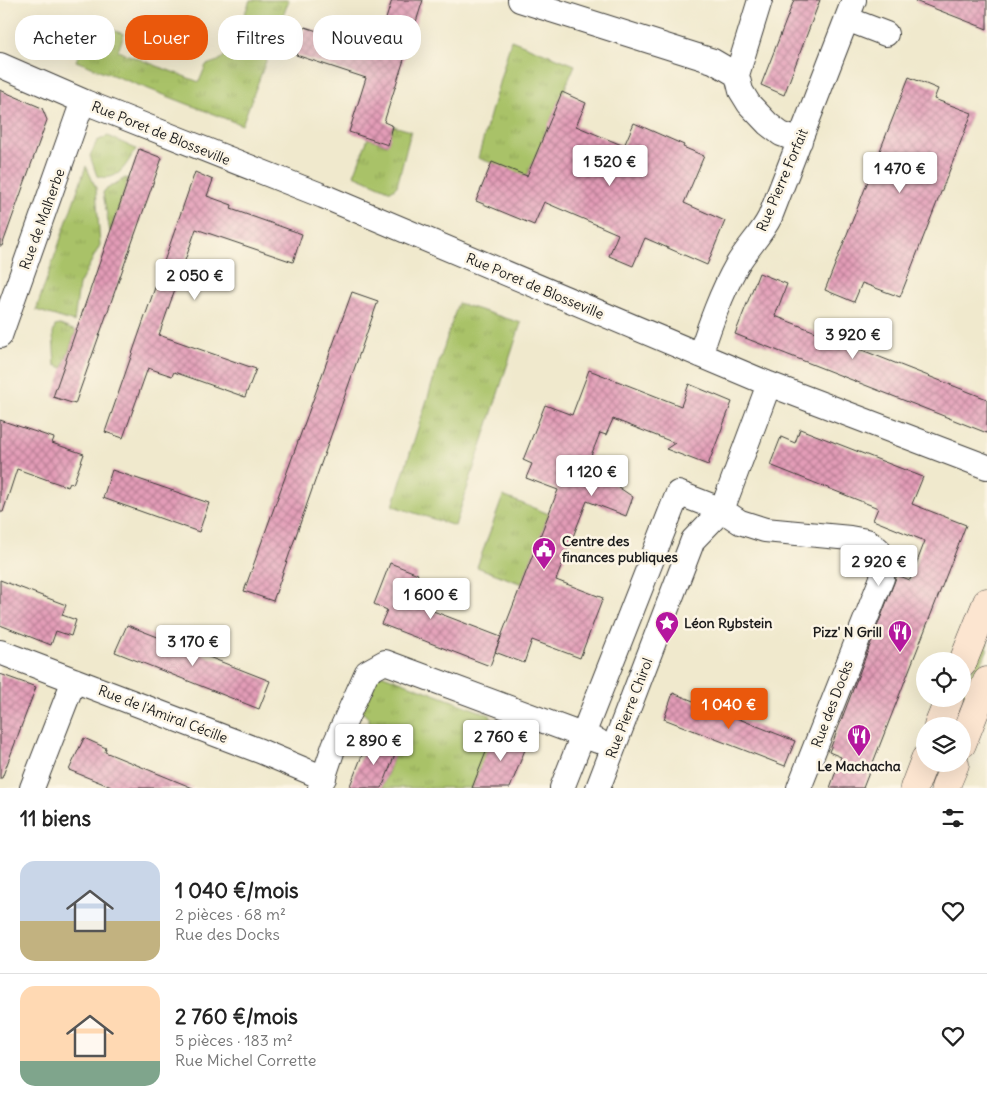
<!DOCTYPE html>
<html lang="fr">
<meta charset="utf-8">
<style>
:root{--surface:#fff;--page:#f2f2f2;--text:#222;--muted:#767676;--line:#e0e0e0;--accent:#ea580c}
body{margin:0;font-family:Delius,sans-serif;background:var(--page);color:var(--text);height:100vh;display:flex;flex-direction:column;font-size:19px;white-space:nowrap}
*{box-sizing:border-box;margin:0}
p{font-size:16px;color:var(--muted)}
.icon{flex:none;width:28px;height:28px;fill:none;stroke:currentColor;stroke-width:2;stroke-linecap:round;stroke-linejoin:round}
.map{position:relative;height:788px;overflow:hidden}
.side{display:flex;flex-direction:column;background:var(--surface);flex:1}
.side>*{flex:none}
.guide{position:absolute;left:15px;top:15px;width:500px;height:45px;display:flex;gap:10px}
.buttons{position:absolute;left:916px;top:652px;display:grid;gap:10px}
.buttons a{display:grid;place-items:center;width:55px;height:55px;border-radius:50%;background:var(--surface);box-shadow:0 5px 20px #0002;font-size:25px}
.price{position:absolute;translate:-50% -42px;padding:0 11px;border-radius:5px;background:#fff;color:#222;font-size:16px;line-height:32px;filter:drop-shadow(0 1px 2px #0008)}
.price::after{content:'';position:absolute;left:50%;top:30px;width:15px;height:11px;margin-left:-8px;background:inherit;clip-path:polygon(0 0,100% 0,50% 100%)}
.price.selected{background:var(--accent);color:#fff}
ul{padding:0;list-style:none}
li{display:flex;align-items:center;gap:15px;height:125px;padding:0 20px}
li+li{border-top:1px solid var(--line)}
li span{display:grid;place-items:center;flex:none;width:140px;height:100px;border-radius:15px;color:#555}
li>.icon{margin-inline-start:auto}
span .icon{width:60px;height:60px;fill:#fffc;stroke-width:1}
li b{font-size:21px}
h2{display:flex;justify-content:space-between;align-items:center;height:60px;padding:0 20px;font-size:21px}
.pill{padding:0 18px;border-radius:20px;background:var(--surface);box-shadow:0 5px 20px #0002;font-size:18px;line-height:45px}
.pill.selected{background:var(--accent);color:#fff}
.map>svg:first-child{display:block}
</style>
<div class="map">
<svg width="987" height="788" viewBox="0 0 987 788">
<defs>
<pattern id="grass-tufts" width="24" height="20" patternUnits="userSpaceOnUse" patternTransform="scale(1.25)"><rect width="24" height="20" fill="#a9c267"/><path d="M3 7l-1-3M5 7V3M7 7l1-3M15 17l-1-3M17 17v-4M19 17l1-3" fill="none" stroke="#91a659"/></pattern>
<pattern id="building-cross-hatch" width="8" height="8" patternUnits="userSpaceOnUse" patternTransform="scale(1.25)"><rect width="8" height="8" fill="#e39cb7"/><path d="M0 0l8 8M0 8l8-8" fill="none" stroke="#b77e94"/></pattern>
</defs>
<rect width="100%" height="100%" fill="#fcf5e5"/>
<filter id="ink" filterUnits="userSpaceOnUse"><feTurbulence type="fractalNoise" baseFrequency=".02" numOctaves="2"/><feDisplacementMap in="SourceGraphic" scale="10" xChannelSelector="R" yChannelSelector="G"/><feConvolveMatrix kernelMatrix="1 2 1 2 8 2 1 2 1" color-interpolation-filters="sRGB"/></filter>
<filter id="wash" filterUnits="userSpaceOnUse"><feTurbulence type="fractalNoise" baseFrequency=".0096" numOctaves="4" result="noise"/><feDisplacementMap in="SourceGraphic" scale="20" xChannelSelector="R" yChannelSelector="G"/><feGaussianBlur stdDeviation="1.12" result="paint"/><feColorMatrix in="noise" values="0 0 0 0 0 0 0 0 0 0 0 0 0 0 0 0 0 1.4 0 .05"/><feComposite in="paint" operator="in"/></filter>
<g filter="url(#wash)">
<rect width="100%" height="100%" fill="#f0e9cd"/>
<path fill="url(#grass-tufts)" stroke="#626f42" d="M250 0H289L242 125 76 61 84 41 100 47 107 28 124 34 118 51 199 82 206 65 218 61 231 51Z
M511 40 575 65 527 176 478 158Z
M393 126 411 131 397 186 391 191 354 175 368 138 387 145Z
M108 136 136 149C126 164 119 183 97 176L90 156 97 141Z
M86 166 96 188 100 245 79 285 74 322 36 310Z
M125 178 129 179 110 232 103 193 105 190Z
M458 303 521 323 455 526 393 506Z
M60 325 76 331 63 368 55 365 53 334 55 326Z
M503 496 549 514 522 584 477 567Z
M987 630V650L957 726H949L960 699H962L963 693Z
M370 670 490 715 495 731 472 788H382L397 749 369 738V719L356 705Z"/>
<g id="blocks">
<path fill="url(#building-cross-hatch)" d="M392 0H423L384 122 393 126 388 145 349 132 366 78 296 55 305 27 376 50Z
M794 0H820L784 95 761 85Z
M915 0H987V29L915 1Z
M909 77 938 89 934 99 972 113 900 297 862 283 854 302 825 290Z
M0 90 42 108 47 120 2 246H0Z
M562 92 586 103 576 126 624 146 634 123 684 145 683 147 704 156 684 203 725 221 707 265 645 238 633 266 609 256 618 234 544 202 534 225 476 201 492 162 527 176Z
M139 149 162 158 75 404 53 397Z
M195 172 213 180 207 196 232 205 231 209 302 234 293 262 196 229 159 335 256 369 245 397 174 372 172 376 148 368 123 438 105 432Z
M759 273 787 284 775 316 987 399V433L735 334Z
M352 292 378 301 273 601 244 591Z
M589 370 681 406 689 384 732 402 708 465 666 449 675 443 613 419 606 435 600 433 586 468 593 470 633 497 626 516 587 501 556 580 603 598 580 658 532 640 524 663 495 652 558 490 526 478 532 464 523 460 545 405 572 415Z
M0 420 54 438 52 443 84 454 73 484 70 483 68 487 17 469 3 512H0Z
M800 429 923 477 912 504 966 525 863 788H830L841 757 829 752 897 575 910 580 925 541 873 520 878 508 770 465 781 437 795 443Z
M112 470 209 503 199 532 103 498Z
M390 563 418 574 407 601 501 637 490 666 381 624 387 610 374 604Z
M0 580 66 605 62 615 76 620 71 636 56 631 51 645 0 625Z
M127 625 270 681 259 709 115 652Z
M0 674 36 687 2 778H0Z
M673 693 795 741 785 766 664 719Z
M495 729 528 742 510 788H472Z
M84 738 106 748 105 752 193 788H114L69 770Z
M369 738 397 749 382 788H349Z"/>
</g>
</g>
<g filter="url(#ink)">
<use href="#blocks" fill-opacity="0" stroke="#3c3b37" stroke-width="1"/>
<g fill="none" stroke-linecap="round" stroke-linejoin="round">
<g stroke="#3c3b37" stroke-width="26">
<path id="minor" d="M520 0 713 61 737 75
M760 0 737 75 741 91 749 104 768 124 781 134 800 141
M847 19 886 34
M0 65 85 102 323 196 769 384 987 467
M0 336 79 112 85 102
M700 355C710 325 721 293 737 265 747 248 761 235 770 217L854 0
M0 652 260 751 324 778
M32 788 74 680
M320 788 334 746 367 672 385 662 598 741
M562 788 678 493 722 510 740 522 765 530 850 538 867 541 878 549 883 561 882 578 799 788
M598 788 693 540 722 510 769 384"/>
</g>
<g stroke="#3c3b37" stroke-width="29">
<path id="secondary" d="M962 664 987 602
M938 726 949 699
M962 744 987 681
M914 788 925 759
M945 788 955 764"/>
</g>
<use href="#minor" stroke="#fff" stroke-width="24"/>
<use href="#secondary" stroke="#fce5d0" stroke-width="28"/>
</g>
</g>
<defs>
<g id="civic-pin" transform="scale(1.25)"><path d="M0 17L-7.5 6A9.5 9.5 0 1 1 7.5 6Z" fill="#b5179e" stroke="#fcf5e5"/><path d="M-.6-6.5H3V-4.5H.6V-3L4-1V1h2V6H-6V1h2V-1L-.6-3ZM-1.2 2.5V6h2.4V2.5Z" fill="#fff"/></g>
<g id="sight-pin" transform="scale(1.25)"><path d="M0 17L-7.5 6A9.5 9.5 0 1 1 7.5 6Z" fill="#b5179e" stroke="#fcf5e5"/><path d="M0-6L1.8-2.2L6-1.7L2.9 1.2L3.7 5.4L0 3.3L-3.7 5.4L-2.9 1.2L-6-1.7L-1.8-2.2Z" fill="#fff"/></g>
<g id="restaurant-pin" transform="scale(1.25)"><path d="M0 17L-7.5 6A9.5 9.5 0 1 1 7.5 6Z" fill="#b5179e" stroke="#fcf5e5"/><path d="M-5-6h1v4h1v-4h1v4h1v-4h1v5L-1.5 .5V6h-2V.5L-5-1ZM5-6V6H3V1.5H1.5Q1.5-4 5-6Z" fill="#fff"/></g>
</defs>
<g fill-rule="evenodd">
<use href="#civic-pin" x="544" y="549"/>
<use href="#sight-pin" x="667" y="623"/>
<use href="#restaurant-pin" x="900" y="632"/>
<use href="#restaurant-pin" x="859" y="736"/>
</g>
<g text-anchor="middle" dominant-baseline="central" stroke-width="5" stroke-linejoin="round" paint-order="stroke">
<g font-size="14" fill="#1c1c1c" stroke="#fcf5e5">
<text transform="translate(161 133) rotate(22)">Rue Poret de Blosseville</text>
<text transform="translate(782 180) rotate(-67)">Rue Pierre Forfait</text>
<text transform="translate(42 219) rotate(-70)">Rue de Malherbe</text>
<text transform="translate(535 286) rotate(23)">Rue Poret de Blosseville</text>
<text transform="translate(832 704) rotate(-69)">Rue des Docks</text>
<text transform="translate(629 708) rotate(-69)">Rue Pierre Chirol</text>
<text transform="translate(163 714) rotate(21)">Rue de l'Amiral Cécille</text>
</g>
<g font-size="14" font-weight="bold" fill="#1c1c1c" stroke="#fcf5e5" text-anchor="start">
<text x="562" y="541">Centre des<tspan x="562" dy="16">finances publiques</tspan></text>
<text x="684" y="623">Léon Rybstein</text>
<text x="882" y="632" text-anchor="end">Pizz' N Grill</text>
<text x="859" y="766" text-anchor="middle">Le Machacha</text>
</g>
</g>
</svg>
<div class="buttons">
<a><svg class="icon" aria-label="locate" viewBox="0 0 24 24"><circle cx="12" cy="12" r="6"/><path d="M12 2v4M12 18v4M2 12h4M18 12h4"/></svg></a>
<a><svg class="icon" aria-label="layers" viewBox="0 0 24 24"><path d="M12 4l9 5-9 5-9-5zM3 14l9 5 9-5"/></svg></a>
</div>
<b class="price" style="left:610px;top:187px">1 520 €</b>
<b class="price" style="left:900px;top:194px">1 470 €</b>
<b class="price" style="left:195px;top:301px">2 050 €</b>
<b class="price" style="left:853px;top:360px">3 920 €</b>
<b class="price" style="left:592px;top:497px">1 120 €</b>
<b class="price" style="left:879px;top:587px">2 920 €</b>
<b class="price" style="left:431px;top:620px">1 600 €</b>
<b class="price" style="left:193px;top:667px">3 170 €</b>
<b class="price selected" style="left:729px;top:730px">1 040 €</b>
<b class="price" style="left:501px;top:762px">2 760 €</b>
<b class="price" style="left:374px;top:766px">2 890 €</b>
<div class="guide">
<a class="pill">Acheter</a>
<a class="pill selected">Louer</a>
<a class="pill">Filtres</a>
<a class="pill">Nouveau</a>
</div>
</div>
<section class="side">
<h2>11 biens<svg class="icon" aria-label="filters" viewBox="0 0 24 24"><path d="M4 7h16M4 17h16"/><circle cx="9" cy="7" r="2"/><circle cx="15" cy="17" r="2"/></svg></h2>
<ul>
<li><span style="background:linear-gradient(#c9d6e8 60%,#c2b280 0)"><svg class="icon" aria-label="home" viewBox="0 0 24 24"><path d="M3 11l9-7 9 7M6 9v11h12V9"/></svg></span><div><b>1 040 €/mois</b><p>2 pièces · 68 m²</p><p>Rue des Docks</p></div><svg class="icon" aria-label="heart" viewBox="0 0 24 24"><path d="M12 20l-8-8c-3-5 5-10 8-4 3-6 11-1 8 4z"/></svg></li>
<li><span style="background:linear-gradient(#ffd9b3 75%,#7fa58c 0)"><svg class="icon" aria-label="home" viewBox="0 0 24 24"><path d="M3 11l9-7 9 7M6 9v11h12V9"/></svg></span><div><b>2 760 €/mois</b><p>5 pièces · 183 m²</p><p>Rue Michel Corrette</p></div><svg class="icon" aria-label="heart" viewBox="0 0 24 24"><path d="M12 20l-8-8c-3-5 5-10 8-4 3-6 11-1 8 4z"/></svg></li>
</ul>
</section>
